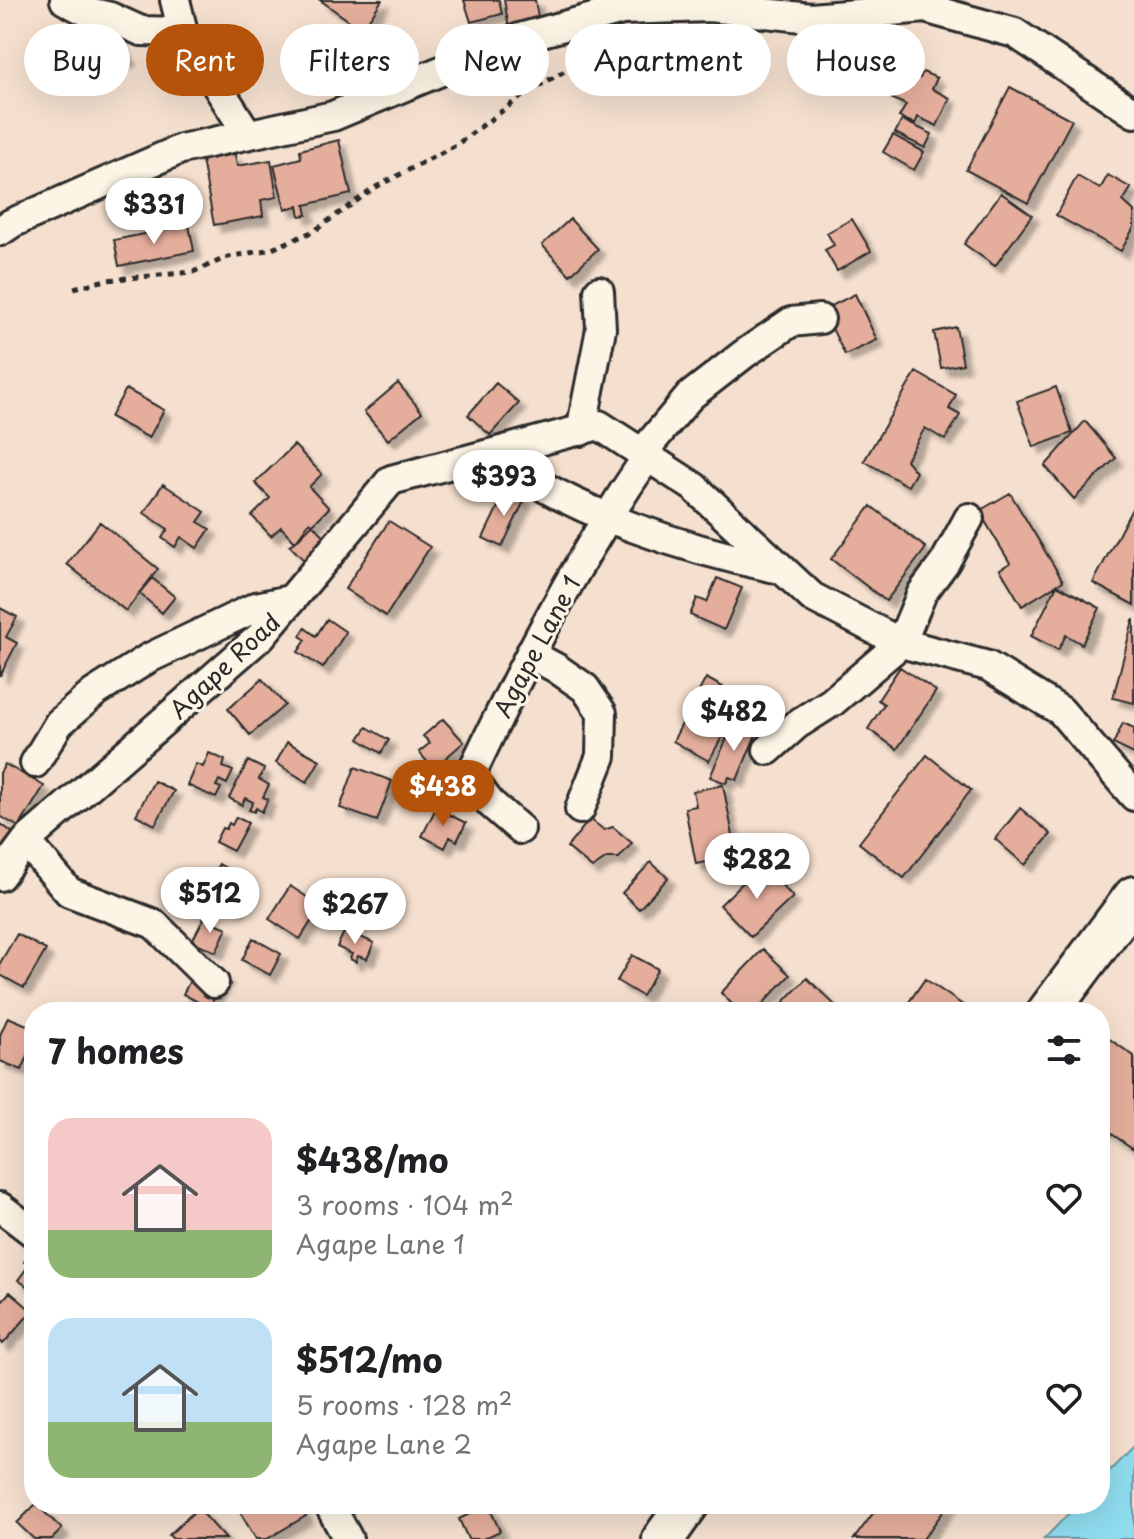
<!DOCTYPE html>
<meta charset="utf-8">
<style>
:root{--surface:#fff;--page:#f2f2f2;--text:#202124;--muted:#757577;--accent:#b45309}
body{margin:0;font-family:"Playpen Sans",sans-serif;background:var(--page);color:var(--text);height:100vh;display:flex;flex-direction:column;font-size:30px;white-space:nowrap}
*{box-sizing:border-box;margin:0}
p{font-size:26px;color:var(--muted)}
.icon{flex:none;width:44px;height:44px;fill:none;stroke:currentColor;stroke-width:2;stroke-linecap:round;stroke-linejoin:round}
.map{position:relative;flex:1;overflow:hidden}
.sheet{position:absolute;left:24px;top:1002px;width:1086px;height:512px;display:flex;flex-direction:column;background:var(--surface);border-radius:32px;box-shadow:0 8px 32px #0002}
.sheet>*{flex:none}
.guide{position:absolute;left:24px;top:24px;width:1086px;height:72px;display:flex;gap:16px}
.price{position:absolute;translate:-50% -68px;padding:0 18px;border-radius:28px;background:#fff;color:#222;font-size:26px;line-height:52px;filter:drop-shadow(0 2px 4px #0008)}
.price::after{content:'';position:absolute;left:50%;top:48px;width:24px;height:18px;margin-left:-12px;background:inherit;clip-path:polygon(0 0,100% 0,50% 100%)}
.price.current{background:var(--accent);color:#fff}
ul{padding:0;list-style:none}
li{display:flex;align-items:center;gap:24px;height:200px;padding:0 24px}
li span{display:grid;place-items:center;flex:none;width:224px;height:160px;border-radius:24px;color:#555}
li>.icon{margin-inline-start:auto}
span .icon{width:96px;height:96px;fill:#fffc;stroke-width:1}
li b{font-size:34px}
h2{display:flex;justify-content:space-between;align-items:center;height:96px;padding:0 24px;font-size:34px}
.chip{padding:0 28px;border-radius:36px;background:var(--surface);box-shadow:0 8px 32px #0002;font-size:28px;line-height:72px}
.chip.current{background:var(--accent);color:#fff}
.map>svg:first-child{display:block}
</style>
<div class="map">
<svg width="1134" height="1539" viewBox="0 0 1134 1539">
<defs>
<filter id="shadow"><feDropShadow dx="7" dy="7" stdDeviation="2" flood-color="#0004"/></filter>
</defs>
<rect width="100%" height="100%" fill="#f5e0cf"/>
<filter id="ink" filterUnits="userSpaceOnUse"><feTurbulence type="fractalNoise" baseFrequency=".0125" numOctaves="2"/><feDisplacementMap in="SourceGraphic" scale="16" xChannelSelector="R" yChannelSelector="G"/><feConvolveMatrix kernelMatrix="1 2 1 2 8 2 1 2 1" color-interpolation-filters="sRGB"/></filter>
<g filter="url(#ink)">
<path fill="#8fdcef" stroke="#6795a1" stroke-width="2" d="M1134 1446V1539H1044L1078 1504H1100V1481Z"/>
<path fill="#e5ae9c" stroke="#2b2b2b" stroke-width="2" filter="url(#shadow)" d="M320 0H382L362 30Z
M464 0H499L502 14 471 22Z
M504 0H535L539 23 509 28Z
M115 31 129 58 108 69 93 42Z
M904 71 920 78 923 72 937 78 932 89 950 98 937 126 918 117 915 124 899 117 906 105 891 98Z
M1010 87 1072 120 1028 203 966 170Z
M902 120 932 134 925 148 895 133Z
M893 135 924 152 914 170 883 152Z
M339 140 351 194 305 205 307 215 300 216 298 206 285 209 274 165 301 158 300 150Z
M235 154 237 166 271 160 277 197 261 200 263 216 214 225 202 160Z
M1108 175 1131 188 1123 201 1134 211V227L1121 251 1056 215 1077 176 1100 189Z
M1001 193 1032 215 995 266 964 244Z
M570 219 598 249 570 275 542 245Z
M852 219 871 251 837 271 825 250 834 245 827 233Z
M189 225 194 251 119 266 114 240Z
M855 294 877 340 845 355 823 310Z
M956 327 963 364 941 368 934 332Z
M916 372 956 395 949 409 960 415 945 440 925 428 906 460 916 472 908 486 864 461Z
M398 383 422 412 388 440 364 412Z
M496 383 519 403 490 435 468 415Z
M1056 387 1072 433 1034 447 1017 401Z
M126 389 164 410 149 438 110 417Z
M1085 421 1116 458 1074 499 1045 466Z
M294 445 322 474 309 487 329 508 295 542 281 527 271 536 252 516 270 498 255 483Z
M163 484 205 512 198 522 210 529 197 548 181 537 175 547 162 538 168 529 144 513Z
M506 490 525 499 502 547 483 538Z
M1010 493 1063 581 1022 606 1000 569 1010 563 979 511Z
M1134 505V605L1093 583Z
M871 506 926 548 886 601 831 559Z
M389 521 430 547 386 616 345 589Z
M100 522 158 569 126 611 67 564Z
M310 522 333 544 311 567 289 545 295 542Z
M152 578 175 597 162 613 139 593Z
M717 578 742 588 724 630 690 615 697 598 707 602Z
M1057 585 1100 608 1082 644 1066 635 1058 650 1031 636Z
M0 608 17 617 6 637 17 643 0 676Z
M327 619 346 632 323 668 298 652 306 640 300 636 305 628 316 636Z
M1133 620H1134V703L1113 698Z
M900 667 936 691 897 749 868 729 884 704 878 700Z
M706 678 743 698 709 761 673 741Z
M262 679 285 705 250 735 228 709Z
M443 719 464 742 433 769 419 752 430 743 423 736Z
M734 722 757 732 737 780 729 777 726 783 710 777Z
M1123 723 1134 728V754L1113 744Z
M367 727 389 740 381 753 359 739Z
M287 742 320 760 307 782 276 763Z
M209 753 225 760 223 767 233 771 227 784 219 780 216 786 221 788 216 798 187 785 196 764 203 767Z
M927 755 971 790 904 878 859 843Z
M248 761 264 769 259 779 269 785 263 797 268 799 262 812 256 808 254 812 249 810 253 802 245 798 242 805 229 798Z
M5 764 44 786 19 827 0 816V773Z
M355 767 392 781 377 821 340 808Z
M154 781 174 791 155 825 136 815Z
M723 785 737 856 696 864 685 808 696 806 693 791Z
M436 808 466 823 457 841 450 837 445 848 422 836Z
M1020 808 1051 834 1025 865 995 839Z
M236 817 248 823 233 851 215 842 222 828 226 829 229 823 232 825Z
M590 819 604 830 613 827 632 843 619 858H607L592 868 567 847Z
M0 823 18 837 0 857Z
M651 862 668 878 639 909 622 893Z
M219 864 251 883 236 908 204 890Z
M762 864 793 897 751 937 720 905Z
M290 886 321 906 300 939 269 919Z
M204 918 227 928 216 952 192 941Z
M345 930 374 943 367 959 358 956 356 962 350 959 352 954 337 947Z
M17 934 46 950 24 988 0 975V963Z
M253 938 281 954 270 975 242 960Z
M763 949 790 975 755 1012H740L721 993Z
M632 955 658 969 642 996 617 981Z
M199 963 226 978 209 1008 183 994Z
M807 978 838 1008 835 1012H774Z
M925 979 973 1012H902Z
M8 1017 34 1028V1042L22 1070 0 1061V1035Z
M1108 1038 1134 1056V1149L1100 1126V1051Z
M34 1237V1291L18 1280 29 1265 24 1262 32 1249 28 1246Z
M10 1292 32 1311 3 1344 0 1341V1303Z
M36 1504 62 1529 52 1539H34L17 1523Z
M235 1504H299L306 1516 267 1539H256Z
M880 1504H949L923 1539H854Z
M488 1505 500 1531 483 1539H468L459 1519Z
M198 1508 226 1539H173L169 1535Z"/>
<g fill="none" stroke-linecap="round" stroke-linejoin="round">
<g stroke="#2b2b2b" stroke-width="34">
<path id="street" d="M65 0 88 12 110 17 141 31 183 32
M175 0 183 32 247 133
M0 231 12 223 181 149 333 116 520 38 622 10 709 7 811 18 925 8 1015 33 1134 113
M581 431 601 329 599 291
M642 453 690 396 744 354 791 322 820 319
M495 455C568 512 690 551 781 569
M530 654 556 668 585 688 602 713 601 756 580 809
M768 750 796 725 832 702 901 643 922 593 945 562 969 518
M35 763 59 723 94 693 149 658 256 607 290 600
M520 829 490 803 470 776C522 666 578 558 647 457
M26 841 69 892 154 924 214 983
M0 876 26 841 261 636 391 480 599 425 694 487 812 597 901 643 988 666 1061 711 1134 796
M0 1207 34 1233
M329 1504 348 1539"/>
</g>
<g stroke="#2b2b2b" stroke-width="46">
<path id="secondary" d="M1048 1012 1134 897
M663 1539 688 1504"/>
</g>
<path stroke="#2b2b2b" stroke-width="5" stroke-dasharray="6 6" stroke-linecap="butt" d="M74 288 106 280 193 272 228 257 272 249 314 231 376 187 456 145 525 94 573 66 593 48"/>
<use href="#street" stroke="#fcf5e5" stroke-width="28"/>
<use href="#secondary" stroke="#fcf5e5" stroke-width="40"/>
</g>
</g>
<g text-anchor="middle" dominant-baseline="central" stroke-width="6" stroke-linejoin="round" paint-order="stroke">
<g font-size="24" fill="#2b2b2b" stroke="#fcf5e5">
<text transform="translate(536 646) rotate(-62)">Agape Lane 1</text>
<text transform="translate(224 665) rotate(-43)">Agape Road</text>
</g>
</g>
</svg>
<b class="price" style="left:154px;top:246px">$331</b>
<b class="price" style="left:504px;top:518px">$393</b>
<b class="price" style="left:734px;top:753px">$482</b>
<b class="price current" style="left:443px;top:828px">$438</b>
<b class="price" style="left:757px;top:901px">$282</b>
<b class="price" style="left:210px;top:935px">$512</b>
<b class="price" style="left:355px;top:946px">$267</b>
<div class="guide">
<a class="chip">Buy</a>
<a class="chip current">Rent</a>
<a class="chip">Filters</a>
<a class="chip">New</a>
<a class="chip">Apartment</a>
<a class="chip">House</a>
</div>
<section class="sheet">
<h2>7 homes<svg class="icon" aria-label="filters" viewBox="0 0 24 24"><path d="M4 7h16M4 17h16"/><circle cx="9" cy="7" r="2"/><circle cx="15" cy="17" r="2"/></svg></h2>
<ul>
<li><span style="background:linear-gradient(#f6c9c9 70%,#8fb573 0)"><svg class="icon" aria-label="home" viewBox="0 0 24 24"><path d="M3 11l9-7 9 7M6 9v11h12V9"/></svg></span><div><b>$438/mo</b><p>3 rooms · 104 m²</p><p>Agape Lane 1</p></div><svg class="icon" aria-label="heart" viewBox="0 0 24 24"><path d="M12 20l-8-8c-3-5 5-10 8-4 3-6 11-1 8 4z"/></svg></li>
<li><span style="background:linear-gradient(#bfe0f5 65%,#8fb573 0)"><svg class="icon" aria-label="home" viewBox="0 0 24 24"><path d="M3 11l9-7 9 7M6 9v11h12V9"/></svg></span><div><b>$512/mo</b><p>5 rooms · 128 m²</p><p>Agape Lane 2</p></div><svg class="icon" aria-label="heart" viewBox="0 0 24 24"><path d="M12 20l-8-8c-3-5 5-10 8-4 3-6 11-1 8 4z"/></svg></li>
</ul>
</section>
</div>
